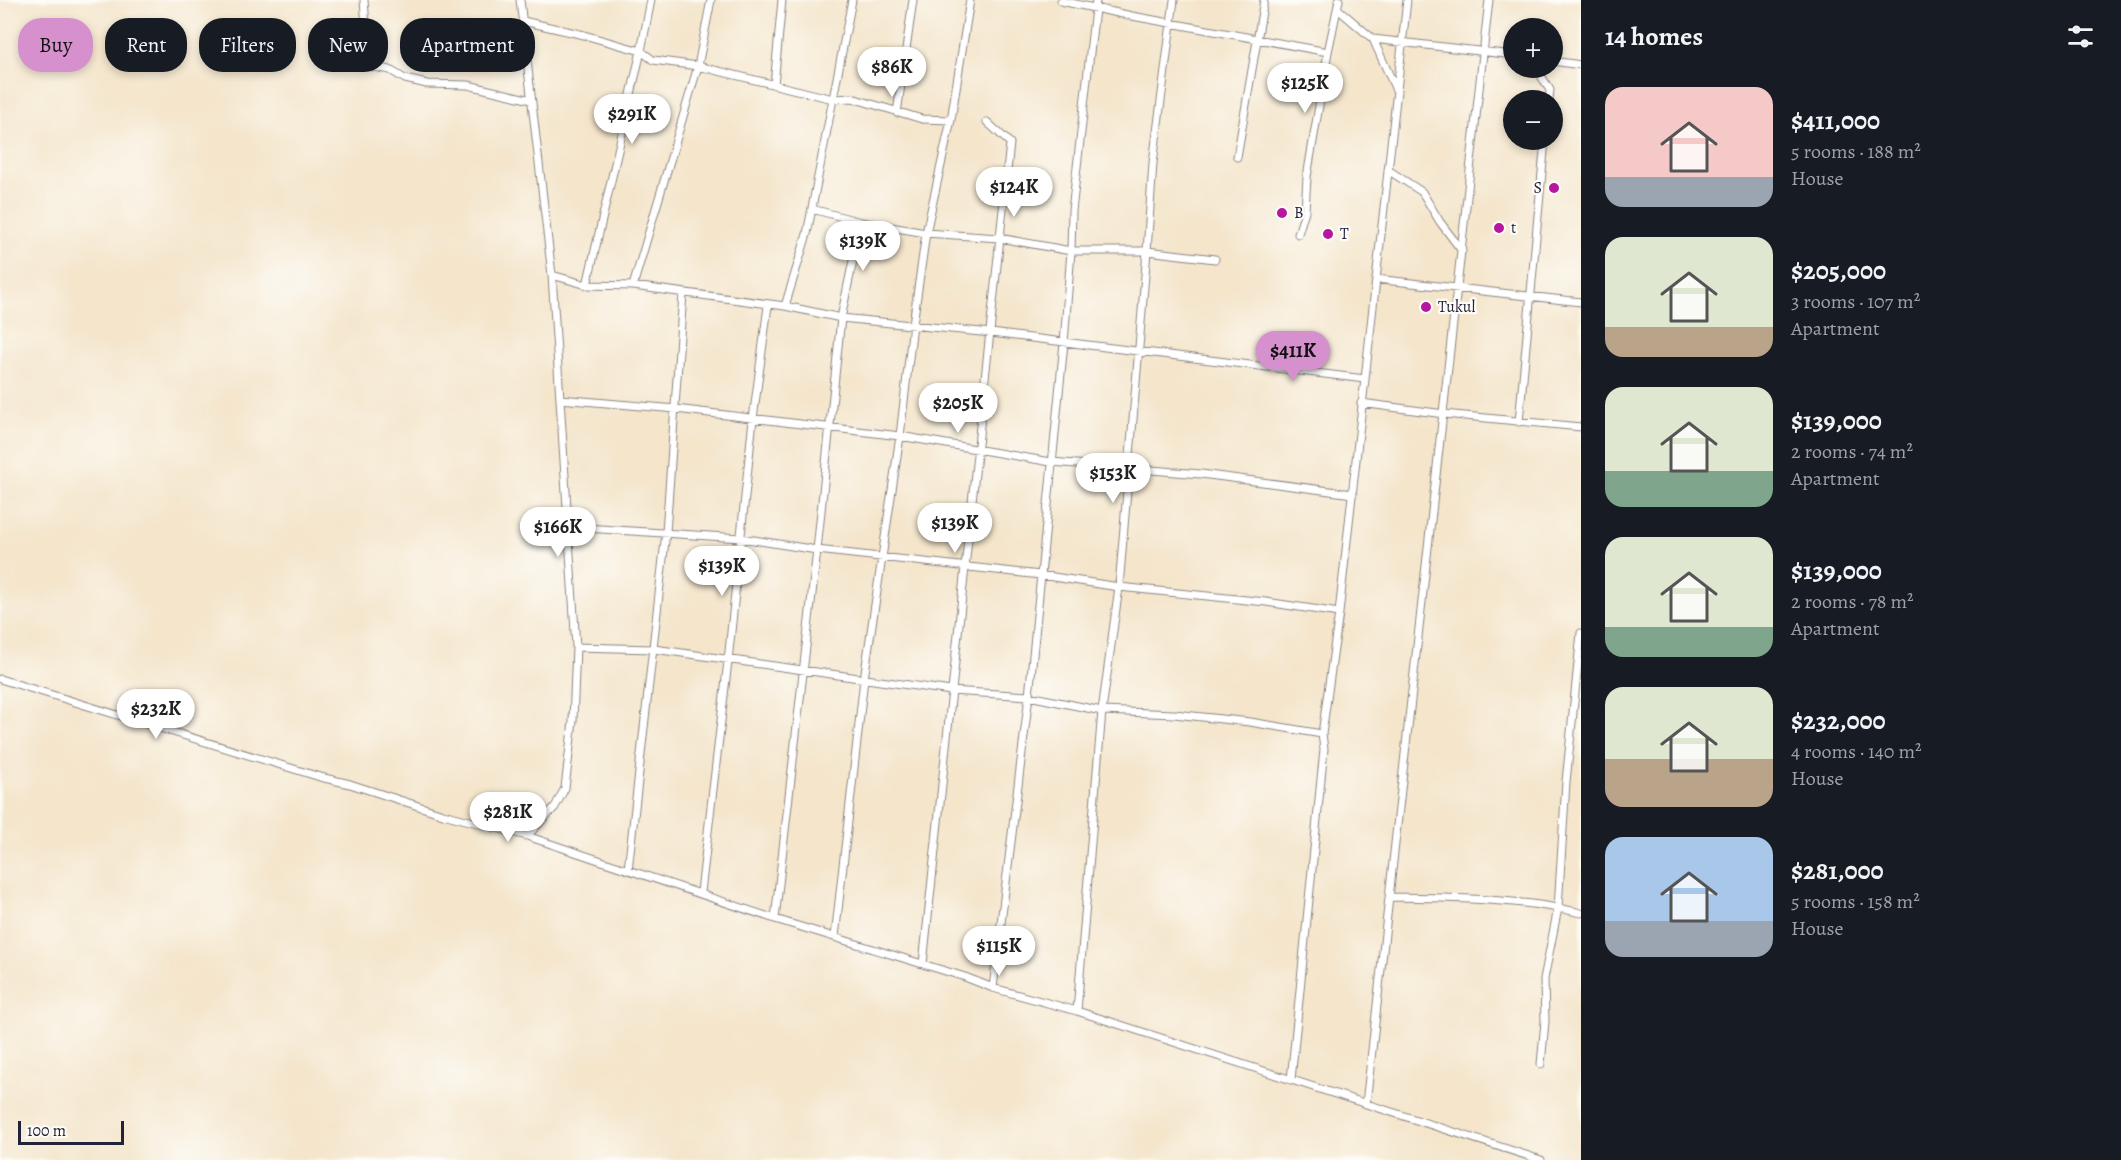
<!DOCTYPE html>
<meta charset="utf-8">
<style>
:root{--surface:#171b24;--page:#242831;--text:#f1f3f6;--muted:#9ea1a6;--accent:#d690ce}
body{margin:0;font-family:Alegreya,serif;background:var(--page);color:var(--text);height:100vh;display:flex;flex-direction:column;font-size:22px;white-space:nowrap}
*{box-sizing:border-box;margin:0}
p{font-size:20px;color:var(--muted)}
.icon{flex:none;width:33px;height:33px;fill:none;stroke:currentColor;stroke-width:2;stroke-linecap:round;stroke-linejoin:round}
.map{position:relative;flex:1;overflow:hidden}
.panel{display:flex;flex-direction:column;background:var(--surface);width:540px}
.panel>*{flex:none}
.guide{position:absolute;left:18px;top:18px;width:570px;height:54px;display:flex;gap:12px}
.tools{position:absolute;left:1503px;top:18px;display:grid;gap:12px}
.tools a{display:grid;place-items:center;width:60px;height:60px;border-radius:50%;background:var(--surface);box-shadow:0 3px 9px #0003;font-size:30px}
.scale{position:absolute;left:18px;bottom:15px;width:106px;box-sizing:border-box;padding-left:6px;border:3px solid #22223b;border-top:0;font-size:16px;line-height:21px;white-space:nowrap;color:#22223b;-webkit-text-stroke:4px #fdfcf7;paint-order:stroke}
.price{position:absolute;translate:-50% -51px;padding:0 14px;border-radius:21px;background:#fff;color:#222;font-size:20px;line-height:39px;filter:drop-shadow(0 2px 3px #0008)}
.price::after{content:'';position:absolute;left:50%;top:36px;width:18px;height:14px;margin-left:-9px;background:inherit;clip-path:polygon(0 0,100% 0,50% 100%)}
.price.on{background:var(--accent);color:#111}
ul{padding:0;list-style:none}
li{display:flex;align-items:center;gap:18px;height:150px;padding:0 24px}
li span{display:grid;place-items:center;flex:none;width:168px;height:120px;border-radius:18px;color:#555}
li>.icon{margin-inline-start:auto}
span .icon{width:72px;height:72px;fill:#fffc;stroke-width:1}
li b{font-size:26px}
h2{display:flex;justify-content:space-between;align-items:center;height:72px;padding:0 24px;font-size:26px}
.chip{padding:0 21px;border-radius:24px;background:var(--surface);box-shadow:0 3px 9px #0003;font-size:21px;line-height:54px}
.chip.on{background:var(--accent);color:#111}
main{display:flex;flex:1;min-height:0}
.map>svg:first-child{display:block}
</style>
<main>
<div class="map">
<svg width="1581" height="1160" viewBox="0 0 1581 1160">
<rect width="100%" height="100%" fill="#fdfcf7"/>
<filter id="ink" filterUnits="userSpaceOnUse"><feTurbulence type="fractalNoise" baseFrequency=".0167" numOctaves="2"/><feDisplacementMap in="SourceGraphic" scale="12" xChannelSelector="R" yChannelSelector="G"/><feConvolveMatrix kernelMatrix="1 2 1 2 8 2 1 2 1" color-interpolation-filters="sRGB"/></filter>
<filter id="wash" filterUnits="userSpaceOnUse"><feTurbulence type="fractalNoise" baseFrequency=".008" numOctaves="4" result="noise"/><feDisplacementMap in="SourceGraphic" scale="24" xChannelSelector="R" yChannelSelector="G"/><feGaussianBlur stdDeviation="1.35" result="paint"/><feColorMatrix in="noise" values="0 0 0 0 0 0 0 0 0 0 0 0 0 0 0 0 0 1.4 0 .05"/><feComposite in="paint" operator="in"/></filter>
<g filter="url(#wash)">
<rect width="100%" height="100%" fill="#f4e5cb"/>
</g>
<g filter="url(#ink)">
<g fill="none" stroke-linecap="round" stroke-linejoin="round">
<g stroke="#8b8483" stroke-width="9">
<path id="minor" d="M364 0 369 66 390 70 405 79 427 84 468 85 531 100
M520 0 552 275 576 647 573 721 565 788 555 807 527 836
M1061 1 1132 16 1328 52
M1338 9 1373 39 1514 55
M523 21 584 35 641 51 653 60 698 66 833 99 852 98 922 119 951 120
M1373 39 1396 90
M1552 61 1581 65
M1536 68 1550 90 1549 100
M774 85 782 0
M897 113 913 0
M1237 157 1264 0
M1388 170 1422 192 1440 222 1462 251
M812 209 861 222 926 233 999 238 1071 251H1147L1215 259
M1298 234 1305 211 1307 177 1328 52 1339 0
M552 275 587 285 633 286 785 306 841 318 991 333 1365 379 1339 613 1322 734 1324 749 1291 1080
M1376 279 1581 302
M587 285 641 51 651 0
M633 286 698 66 711 0
M785 306 807 234 852 0
M1365 379 1407 0
M560 399 676 409 900 436 1051 462 1201 474 1353 494
M1361 403 1444 414 1581 427
M1519 422 1545 140
M569 527 741 538 817 550 1040 575 1119 587 1266 602 1339 613
M576 647 654 649 951 691 1029 696 1102 711 1174 714 1250 722 1322 734
M0 679 320 777 350 784 443 814 527 836 775 919 965 977 993 988 1077 1011 1541 1160
M628 870 666 532 683 294
M701 892 728 661 753 419 768 306
M1390 897C1453 898 1519 898 1581 913
M775 919 817 550 841 318 861 222
M835 937 864 679 900 436 913 324 926 233 951 120 970 0
M923 964 1010 143 987 122
M993 988 1029 696 1064 343 1071 251 1072 211 1096 0
M1077 1011 1102 711 1119 587 1147 251 1153 163 1174 0
M1541 1064 1545 1022 1544 979 1558 908 1566 782 1581 633
M1366 1104 1489 0"/>
</g>
<use href="#minor" stroke="#fff" stroke-width="7"/>
</g>
</g>
<g fill="#b5179e" stroke="#fdfcf7" stroke-width="2">
<circle cx="1554" cy="188" r="6"/>
<circle cx="1282" cy="213" r="6"/>
<circle cx="1499" cy="228" r="6"/>
<circle cx="1328" cy="234" r="6"/>
<circle cx="1426" cy="307" r="6"/>
</g>
<g text-anchor="middle" dominant-baseline="central" stroke-width="4.5" stroke-linejoin="round" paint-order="stroke">
<g font-size="16" fill="#22223b" stroke="#fdfcf7" text-anchor="start">
<text x="1542" y="188" text-anchor="end">S</text>
<text x="1294" y="213">B</text>
<text x="1511" y="228">t</text>
<text x="1340" y="234">T</text>
<text x="1438" y="307">Tukul</text>
</g>
</g>
</svg>
<div class="tools">
<a>+</a>
<a>−</a>
</div>
<div class="scale">100 m</div>
<b class="price" style="left:892px;top:98px">$86K</b>
<b class="price" style="left:1305px;top:114px">$125K</b>
<b class="price" style="left:632px;top:145px">$291K</b>
<b class="price" style="left:1014px;top:218px">$124K</b>
<b class="price" style="left:863px;top:272px">$139K</b>
<b class="price on" style="left:1293px;top:382px">$411K</b>
<b class="price" style="left:958px;top:434px">$205K</b>
<b class="price" style="left:1113px;top:504px">$153K</b>
<b class="price" style="left:955px;top:554px">$139K</b>
<b class="price" style="left:558px;top:558px">$166K</b>
<b class="price" style="left:722px;top:597px">$139K</b>
<b class="price" style="left:156px;top:740px">$232K</b>
<b class="price" style="left:508px;top:843px">$281K</b>
<b class="price" style="left:999px;top:977px">$115K</b>
<div class="guide">
<a class="chip on">Buy</a>
<a class="chip">Rent</a>
<a class="chip">Filters</a>
<a class="chip">New</a>
<a class="chip">Apartment</a>
</div>
</div>
<section class="panel">
<h2>14 homes<svg class="icon" aria-label="filters" viewBox="0 0 24 24"><path d="M4 7h16M4 17h16"/><circle cx="9" cy="7" r="2"/><circle cx="15" cy="17" r="2"/></svg></h2>
<ul>
<li><span style="background:linear-gradient(#f6c9c9 75%,#9aa5b1 0)"><svg class="icon" aria-label="home" viewBox="0 0 24 24"><path d="M3 11l9-7 9 7M6 9v11h12V9"/></svg></span><div><b>$411,000</b><p>5 rooms · 188 m²</p><p>House</p></div></li>
<li><span style="background:linear-gradient(#dfe7d0 75%,#b9a48a 0)"><svg class="icon" aria-label="home" viewBox="0 0 24 24"><path d="M3 11l9-7 9 7M6 9v11h12V9"/></svg></span><div><b>$205,000</b><p>3 rooms · 107 m²</p><p>Apartment</p></div></li>
<li><span style="background:linear-gradient(#dfe7d0 70%,#7fa58c 0)"><svg class="icon" aria-label="home" viewBox="0 0 24 24"><path d="M3 11l9-7 9 7M6 9v11h12V9"/></svg></span><div><b>$139,000</b><p>2 rooms · 74 m²</p><p>Apartment</p></div></li>
<li><span style="background:linear-gradient(#dfe7d0 75%,#7fa58c 0)"><svg class="icon" aria-label="home" viewBox="0 0 24 24"><path d="M3 11l9-7 9 7M6 9v11h12V9"/></svg></span><div><b>$139,000</b><p>2 rooms · 78 m²</p><p>Apartment</p></div></li>
<li><span style="background:linear-gradient(#dfe7d0 60%,#b9a48a 0)"><svg class="icon" aria-label="home" viewBox="0 0 24 24"><path d="M3 11l9-7 9 7M6 9v11h12V9"/></svg></span><div><b>$232,000</b><p>4 rooms · 140 m²</p><p>House</p></div></li>
<li><span style="background:linear-gradient(#a9c7e8 70%,#9aa5b1 0)"><svg class="icon" aria-label="home" viewBox="0 0 24 24"><path d="M3 11l9-7 9 7M6 9v11h12V9"/></svg></span><div><b>$281,000</b><p>5 rooms · 158 m²</p><p>House</p></div></li>
</ul>
</section>
</main>
